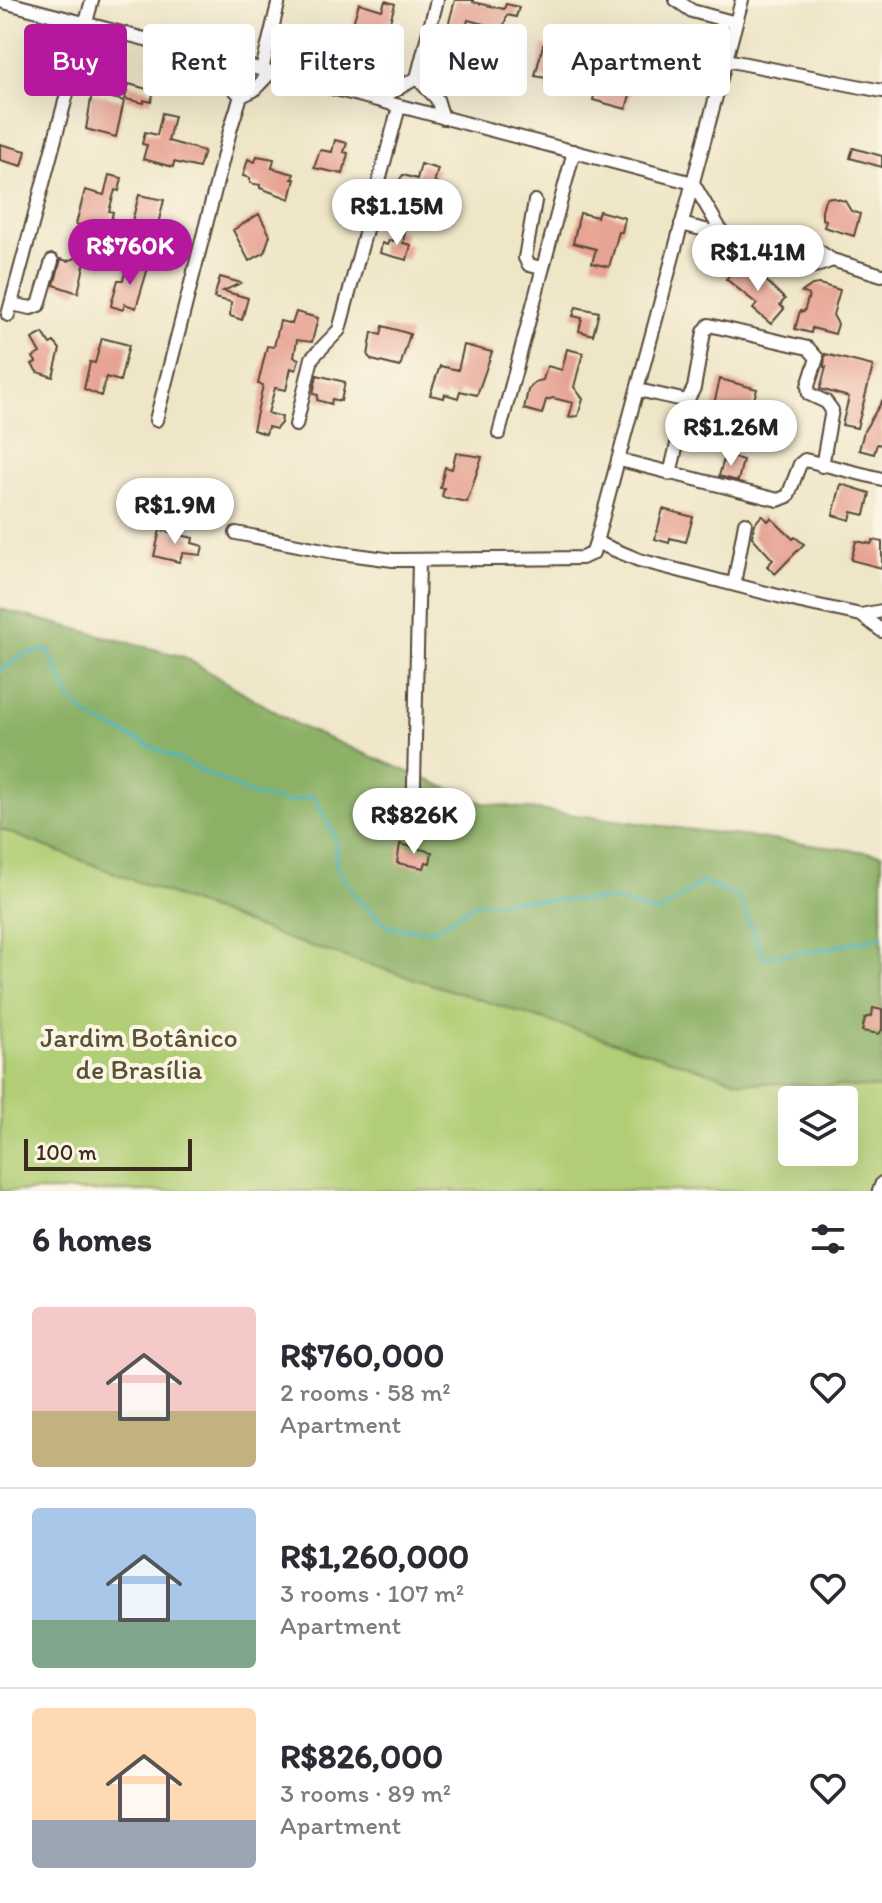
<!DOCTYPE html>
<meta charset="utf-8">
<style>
:root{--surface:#fff;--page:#f7f7f7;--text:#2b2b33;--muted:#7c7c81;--line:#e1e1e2;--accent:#b5179e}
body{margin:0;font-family:Itim,sans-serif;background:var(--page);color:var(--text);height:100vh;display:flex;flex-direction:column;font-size:30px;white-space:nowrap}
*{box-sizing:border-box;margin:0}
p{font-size:26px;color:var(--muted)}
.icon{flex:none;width:44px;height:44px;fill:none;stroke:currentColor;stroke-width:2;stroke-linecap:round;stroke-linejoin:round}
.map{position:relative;height:1191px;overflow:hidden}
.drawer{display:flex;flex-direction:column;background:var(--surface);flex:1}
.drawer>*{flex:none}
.hud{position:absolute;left:24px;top:24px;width:834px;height:72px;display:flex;gap:16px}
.controls{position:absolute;left:778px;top:1086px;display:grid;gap:16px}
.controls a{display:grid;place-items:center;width:80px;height:80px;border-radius:8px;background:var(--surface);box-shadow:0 8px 32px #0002;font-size:40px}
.scale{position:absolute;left:24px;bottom:20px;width:168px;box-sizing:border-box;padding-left:8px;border:4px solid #3b2a1e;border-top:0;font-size:22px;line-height:28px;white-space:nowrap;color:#3b2a1e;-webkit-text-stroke:6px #fcf5e5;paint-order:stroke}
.price{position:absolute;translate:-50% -68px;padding:0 18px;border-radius:28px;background:#fff;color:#222;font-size:26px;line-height:52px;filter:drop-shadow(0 2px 4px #0008)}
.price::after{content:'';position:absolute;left:50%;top:48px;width:24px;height:18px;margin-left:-12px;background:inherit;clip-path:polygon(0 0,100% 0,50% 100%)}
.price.active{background:var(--accent);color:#fff}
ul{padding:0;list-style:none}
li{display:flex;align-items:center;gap:24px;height:200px;padding:0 32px}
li+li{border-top:2px solid var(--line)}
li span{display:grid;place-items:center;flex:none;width:224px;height:160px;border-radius:8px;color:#555}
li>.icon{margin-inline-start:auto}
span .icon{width:96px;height:96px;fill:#fffc;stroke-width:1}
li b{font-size:34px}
h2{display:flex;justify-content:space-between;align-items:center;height:96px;padding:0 32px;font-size:34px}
.chip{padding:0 28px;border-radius:8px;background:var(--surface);box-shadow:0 8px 32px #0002;font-size:28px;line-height:72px}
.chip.active{background:var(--accent);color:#fff}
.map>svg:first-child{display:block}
</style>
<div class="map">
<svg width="882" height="1191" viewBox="0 0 882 1191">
<rect width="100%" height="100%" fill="#fcf5e5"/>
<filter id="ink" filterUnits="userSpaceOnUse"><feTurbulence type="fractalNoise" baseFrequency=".0125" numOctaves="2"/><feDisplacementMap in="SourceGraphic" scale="16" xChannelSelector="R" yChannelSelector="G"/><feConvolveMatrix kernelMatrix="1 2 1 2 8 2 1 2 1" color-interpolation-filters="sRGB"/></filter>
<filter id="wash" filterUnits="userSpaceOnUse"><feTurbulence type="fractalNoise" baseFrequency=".006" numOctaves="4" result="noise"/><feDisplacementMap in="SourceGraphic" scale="32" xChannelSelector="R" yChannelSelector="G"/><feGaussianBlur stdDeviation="1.8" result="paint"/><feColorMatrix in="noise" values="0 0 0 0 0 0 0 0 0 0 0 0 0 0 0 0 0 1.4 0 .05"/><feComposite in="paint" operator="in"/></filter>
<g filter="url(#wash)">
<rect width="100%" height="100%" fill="#efe6c8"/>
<path fill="#b0ce75" stroke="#767c4a" stroke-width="2" fill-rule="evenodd" d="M0 829 285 938 882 1066V1191H0ZM792 1100H844V1152H792Z"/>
<path fill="#8cb166" stroke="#646e42" stroke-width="2" d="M0 609 184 657 301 727 483 803 882 854V1088L741 1082 285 938 0 829Z"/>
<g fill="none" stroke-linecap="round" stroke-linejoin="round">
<path stroke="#46b5c0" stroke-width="3" d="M0 672 23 654 48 650 71 699 89 717 253 795 289 802 313 796 335 836 336 867 359 901 391 928 433 930 477 903 517 900H614L658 913 702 882 738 896 763 957 821 950 882 936"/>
</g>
<g id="blocks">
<path fill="#e7a393" d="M455 0H473V2L504 9 506 4 519 7 516 17 507 15 503 29 468 20 465 30 448 26Z
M385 1 395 4 383 46 349 37 359 3 382 10Z
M543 45 572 52 563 87 545 83 546 78 535 76Z
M604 53 639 63 626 109 593 100Z
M129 84 154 91 151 102 144 100V103L125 99Z
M92 93 124 101 116 137 86 129Z
M162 113 174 116 168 141 204 151 199 168 174 162 173 167 143 159 147 145 142 144 145 132 157 135Z
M335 140 347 143 344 152 348 153 343 174 314 168 320 150 332 152Z
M0 144 26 151 22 166 0 160Z
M853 148 882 156V167L850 158Z
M257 156 274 159 272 168 294 174 292 179H295L290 199 260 188V185L250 183V178L243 176 248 159 255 162Z
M421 164 438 169 434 183 438 184 435 194 431 193 429 202 398 194 400 185 398 182 403 175 417 179Z
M109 175 122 178 119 191 115 190 109 211 113 212 108 233 76 224 85 190 104 195Z
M139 195 164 200 157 228 148 225 147 229 131 225Z
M830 197 845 201 851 211 860 214 854 236 824 227 826 220 822 219V210L825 200Z
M599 211 625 218 622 232H619L609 267 592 263 596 249 573 243 580 213 597 217Z
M259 214 270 235 264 253 249 261 233 230Z
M396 230 405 232 403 243 411 245 407 260 380 253 382 243 387 245 389 240 393 241Z
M79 246 88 248 78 293 54 285 61 259 67 261 76 258Z
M128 262 148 268 136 308 125 304 123 310 111 306 112 301 118 280H123Z
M739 264 751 274 755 270 785 299 780 305 784 309 771 324 753 309 757 304 726 279Z
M220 277 241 283 223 291 248 298 242 320 230 316 231 302 214 298Z
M819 284 840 290 833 315 838 324 835 334 812 328 811 333 795 329 800 311 804 312 809 295 802 292 812 285Z
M576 307 599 312 593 335 579 331 582 318 573 316Z
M296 312 318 318 312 342 297 340 294 357 299 359 296 370 291 368 286 390 275 388 268 413 282 417 281 423 276 429 268 427 266 434 253 430 263 385 258 384 267 346 274 347 280 321 292 324Z
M383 326 410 334 400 367 372 360 368 356 372 332 381 335Z
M43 333 50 344 54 342 60 349 53 377 37 372 32 364 36 362 33 357 40 353 32 339Z
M102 338 129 345 120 381 106 377 101 396 84 389 90 362 95 363Z
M464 345 492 352 477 395 460 391 458 398 445 394 444 398 430 395 440 366 458 370Z
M567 349 583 353 574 387 583 399 578 416 569 417 573 403 553 398 546 400 542 414 524 409 528 390 535 382 543 380 547 366 562 370Z
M825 354 873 366 857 428 842 425 849 397 820 389 826 367H824Z
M317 375 345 382 341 401 332 399 331 404 317 400 318 395 313 394Z
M720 379 757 389 747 423 743 422 740 433 709 425 706 420 708 414 712 412Z
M882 401V445L877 444 874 454 859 450 864 431Z
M456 453 482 457 467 502 442 497 444 488H440L445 467 452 469Z
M725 455 743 460 738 481 719 476Z
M841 484 870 493 865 515 852 512 850 520 833 515Z
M663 509 693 517 686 542 670 538 669 543 655 539Z
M762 515 768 521 771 518 793 539 795 537 804 544 775 574 767 566 773 560 752 537 754 525Z
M160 530 193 538 192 543 203 546 201 555 183 553 179 562 154 556Z
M873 540 882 542V568L851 560 856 541 871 544Z
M400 844 432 852 430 863 426 862 424 868 397 863Z
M873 1008 882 1010V1030L879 1034 862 1031 865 1018 872 1016Z"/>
</g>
</g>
<g filter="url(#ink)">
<use href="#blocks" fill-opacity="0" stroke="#564638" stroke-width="2"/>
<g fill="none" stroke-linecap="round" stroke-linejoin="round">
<g stroke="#564638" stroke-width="16">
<path id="minor" d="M676 0 692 11 736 23
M0 1 693 183 723 234
M726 60 882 91
M228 62 231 86 241 96
M262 70 279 0
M417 78 437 99 443 118
M241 96 254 90 271 72
M377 100 417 78 437 0
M535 201 525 258 529 265 542 268
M681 224 789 251 803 245H810L832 260 882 275
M789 251 797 264C811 268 819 266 832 260
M11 304 31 308 39 305 52 261
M8 315 92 0
M638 390 687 401 694 388 704 332 709 325 808 348 817 358 808 386 809 394 826 402 832 410 822 466
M156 420 231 127 241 96
M296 425 312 358 339 330 399 107
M499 433 574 151
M620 460 778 500 788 496 800 464 805 460 882 479
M670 474 687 401
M236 533 334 552 393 560 582 558 593 553 742 0
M598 543 639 560 801 602 861 615 882 611
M734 584 745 523
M861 615 882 631
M413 828 419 561
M879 1191 882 1183"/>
</g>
<use href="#minor" stroke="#fff" stroke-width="12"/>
</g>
</g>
<g text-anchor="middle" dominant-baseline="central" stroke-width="8" stroke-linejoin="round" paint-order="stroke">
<g font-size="28" fill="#585334" stroke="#fcf5e5">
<text x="139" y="1037">Jardim Botânico<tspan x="139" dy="32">de Brasília</tspan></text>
</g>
</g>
</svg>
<div class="controls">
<a><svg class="icon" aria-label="layers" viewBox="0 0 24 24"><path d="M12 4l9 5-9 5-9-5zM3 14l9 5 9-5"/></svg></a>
</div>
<div class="scale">100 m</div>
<b class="price" style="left:397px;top:247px">R$1.15M</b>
<b class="price active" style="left:130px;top:287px">R$760K</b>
<b class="price" style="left:758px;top:293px">R$1.41M</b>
<b class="price" style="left:731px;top:468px">R$1.26M</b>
<b class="price" style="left:175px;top:546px">R$1.9M</b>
<b class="price" style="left:414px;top:856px">R$826K</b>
<div class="hud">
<a class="chip active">Buy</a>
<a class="chip">Rent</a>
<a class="chip">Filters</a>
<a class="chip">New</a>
<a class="chip">Apartment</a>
</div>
</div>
<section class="drawer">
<h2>6 homes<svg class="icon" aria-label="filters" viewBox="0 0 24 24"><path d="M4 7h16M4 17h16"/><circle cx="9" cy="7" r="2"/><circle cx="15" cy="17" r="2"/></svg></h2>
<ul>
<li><span style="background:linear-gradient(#f6c9c9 65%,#c2b280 0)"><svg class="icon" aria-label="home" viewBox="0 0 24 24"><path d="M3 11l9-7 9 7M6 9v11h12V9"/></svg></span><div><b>R$760,000</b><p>2 rooms · 58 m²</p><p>Apartment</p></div><svg class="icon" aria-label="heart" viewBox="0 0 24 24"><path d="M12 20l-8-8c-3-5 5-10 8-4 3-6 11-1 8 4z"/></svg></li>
<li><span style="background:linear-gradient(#a9c7e8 70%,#7fa58c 0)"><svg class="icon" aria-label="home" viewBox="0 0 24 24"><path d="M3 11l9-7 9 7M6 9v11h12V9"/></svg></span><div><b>R$1,260,000</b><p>3 rooms · 107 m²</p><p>Apartment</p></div><svg class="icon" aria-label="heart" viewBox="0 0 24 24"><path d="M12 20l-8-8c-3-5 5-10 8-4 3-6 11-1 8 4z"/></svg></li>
<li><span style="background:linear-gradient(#ffd9b3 70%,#9aa5b1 0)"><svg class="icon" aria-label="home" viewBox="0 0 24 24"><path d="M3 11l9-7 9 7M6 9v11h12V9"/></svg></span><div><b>R$826,000</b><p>3 rooms · 89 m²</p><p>Apartment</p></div><svg class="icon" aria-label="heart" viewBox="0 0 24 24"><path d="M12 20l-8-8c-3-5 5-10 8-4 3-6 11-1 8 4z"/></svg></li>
</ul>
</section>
